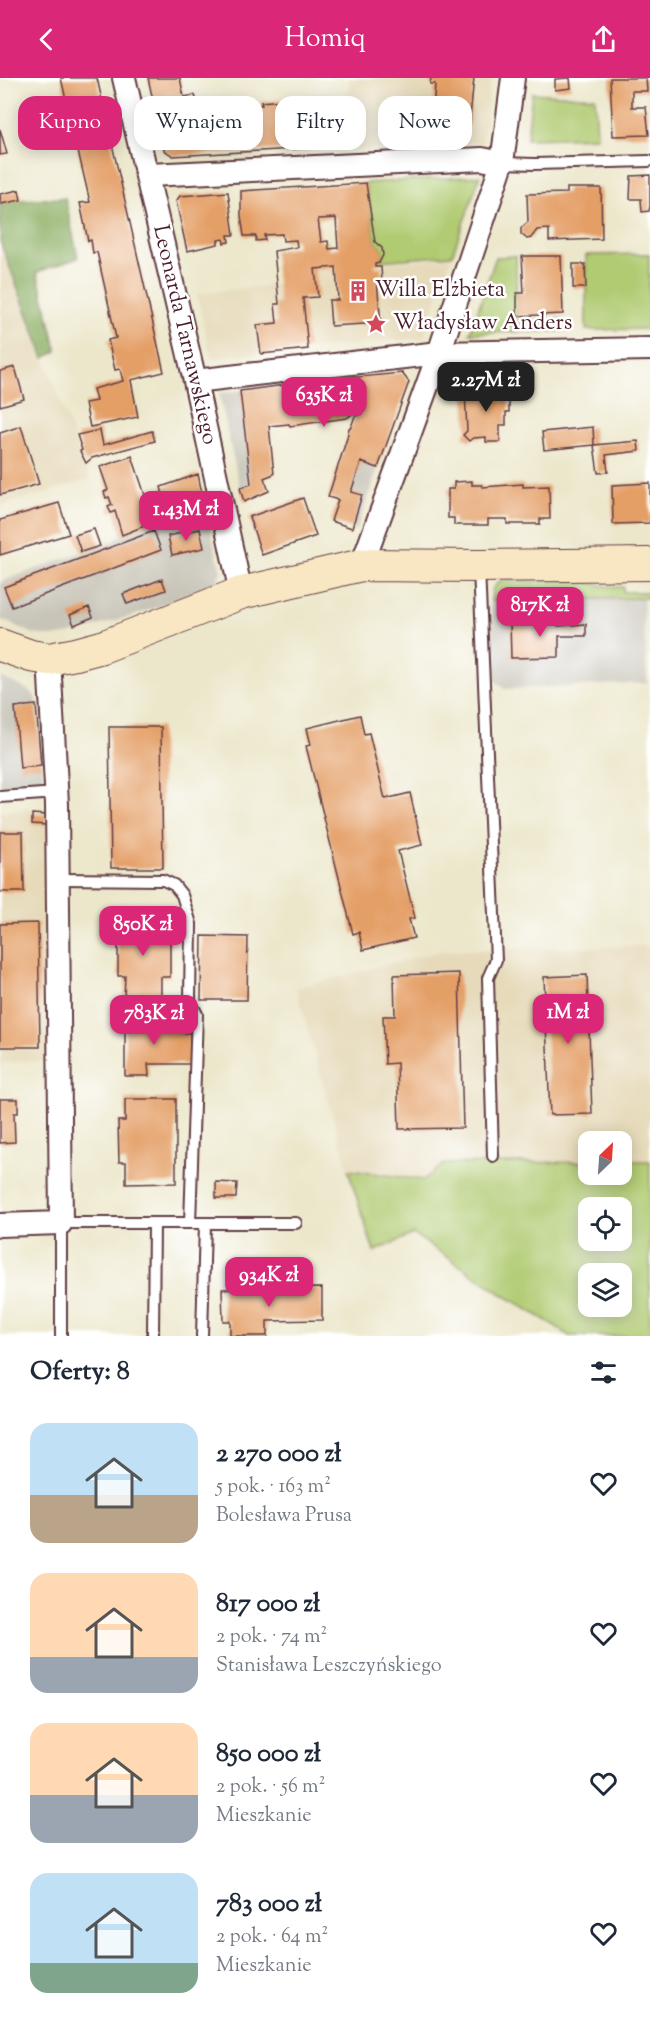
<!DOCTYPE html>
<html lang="pl">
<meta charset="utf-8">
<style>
:root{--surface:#fff;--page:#f2f2f3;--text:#1f2937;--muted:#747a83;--accent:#db2777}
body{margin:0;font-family:"Sorts Mill Goudy",serif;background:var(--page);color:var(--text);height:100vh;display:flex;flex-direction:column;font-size:22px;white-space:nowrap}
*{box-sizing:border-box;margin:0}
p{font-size:20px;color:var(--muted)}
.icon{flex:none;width:33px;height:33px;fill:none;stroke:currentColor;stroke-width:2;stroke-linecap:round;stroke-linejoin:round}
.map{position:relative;height:1258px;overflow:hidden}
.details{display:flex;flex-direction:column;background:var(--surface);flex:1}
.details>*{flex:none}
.top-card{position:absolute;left:18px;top:18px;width:615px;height:54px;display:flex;gap:12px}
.needle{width:39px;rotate:25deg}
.fabs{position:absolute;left:578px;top:1053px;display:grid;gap:12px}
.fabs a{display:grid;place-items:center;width:54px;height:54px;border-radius:12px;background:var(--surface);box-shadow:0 3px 15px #0003;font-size:30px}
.price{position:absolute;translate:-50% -51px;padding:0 14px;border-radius:12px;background:var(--accent);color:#fff;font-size:20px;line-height:39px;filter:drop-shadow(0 2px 3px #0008)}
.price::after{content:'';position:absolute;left:50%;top:36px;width:18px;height:14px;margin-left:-9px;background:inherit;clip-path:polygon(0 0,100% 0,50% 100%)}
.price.on{background:#222;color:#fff}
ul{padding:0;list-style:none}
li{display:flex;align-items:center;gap:18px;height:150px;padding:0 30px}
li span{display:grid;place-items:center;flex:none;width:168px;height:120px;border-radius:18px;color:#555}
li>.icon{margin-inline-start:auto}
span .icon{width:72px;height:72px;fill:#fffc;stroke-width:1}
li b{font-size:26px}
h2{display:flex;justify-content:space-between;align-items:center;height:72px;padding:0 30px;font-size:26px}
.tag{padding:0 21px;border-radius:18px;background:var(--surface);box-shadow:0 3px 15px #0003;font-size:21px;line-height:54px}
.tag.on{background:var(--accent);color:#fff}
header{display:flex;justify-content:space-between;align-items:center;height:78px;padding:0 30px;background:var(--accent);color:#fff;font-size:27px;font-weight:600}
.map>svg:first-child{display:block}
</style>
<header><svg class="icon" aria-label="back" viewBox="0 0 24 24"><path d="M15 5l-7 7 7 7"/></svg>Homiq<svg class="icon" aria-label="share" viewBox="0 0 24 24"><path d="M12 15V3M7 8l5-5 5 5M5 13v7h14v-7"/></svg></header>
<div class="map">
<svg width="650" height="1258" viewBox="0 0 650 1258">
<rect width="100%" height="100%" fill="#fff"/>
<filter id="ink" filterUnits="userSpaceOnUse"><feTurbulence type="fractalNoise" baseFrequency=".0167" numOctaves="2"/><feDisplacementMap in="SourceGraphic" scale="12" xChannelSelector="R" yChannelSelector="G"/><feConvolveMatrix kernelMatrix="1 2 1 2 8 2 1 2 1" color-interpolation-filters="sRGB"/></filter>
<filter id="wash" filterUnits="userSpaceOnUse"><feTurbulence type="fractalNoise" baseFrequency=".008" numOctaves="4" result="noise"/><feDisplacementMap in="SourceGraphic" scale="24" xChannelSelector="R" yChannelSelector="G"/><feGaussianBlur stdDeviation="1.35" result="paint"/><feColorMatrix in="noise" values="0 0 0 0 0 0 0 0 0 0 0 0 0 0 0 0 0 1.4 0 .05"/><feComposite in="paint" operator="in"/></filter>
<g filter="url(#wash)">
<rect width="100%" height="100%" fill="#ece7cb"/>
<path fill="#e6daba" d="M349 0H491L484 65 348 72Z
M646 0H650V200L649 57Z
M0 163 90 401 0 428Z
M451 180 423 260 211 280 197 216 277 206 279 226 303 224 301 192Z
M21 731H52L53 982 0 985V734Z
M650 868V1083H621V1064H588V1084L445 1086 423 1102 348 1092 296 910 441 873Z"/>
<path fill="#c8c4b8" d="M264 309 274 396 240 410 219 315Z
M342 377 378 390 356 452 331 443 338 423 328 419Z
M204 426 221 493 217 504 212 509 135 537 70 556 54 559 34 556 0 541V504L113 463 122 457Z
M643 520 647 605 505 611 492 600 491 523Z
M0 599 25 610 34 617 36 623 43 697 39 705 33 710 27 713H0Z"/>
<path fill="#b0cb72" stroke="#7d754e" stroke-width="1.5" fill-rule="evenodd" d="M532 15 595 19 597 59 527 61Z
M480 98 452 177 380 183 383 177 382 170 375 164 366 105Z
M649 176 650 251 586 252V177Z
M516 178 517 241H563L564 253 470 255 496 179Z
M571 502 608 508 623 509V514H650V520L491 523 492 512 499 503Z
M621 1083H650V1258H569L555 1248 502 1216 413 1156 374 1174 348 1092 423 1102 444 1086 588 1084V1096H621ZM588 1130H621V1162H588ZM588 1196H621V1228H588Z"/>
<path fill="#8caf64" stroke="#6b6748" stroke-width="1.5" d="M65 120 78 180 37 194 57 273 44 280 0 163V123L1 126 21 122Z"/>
<g id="blocks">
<path fill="#e49f66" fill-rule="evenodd" d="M61 0H97L164 294 131 302 138 339 90 349 85 325 96 323 93 311 123 303 120 291 115 292 108 262 116 260 97 174 93 175 91 162 88 163 80 125 90 124Z
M148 0H180L184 19 195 17 197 24 207 31H214L215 42 235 40 234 32 246 31V27H262L261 24 282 22V26L298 25V28H314L315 66 312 70 173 78 164 72Z
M431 0H474L469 49 432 46 435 6H430Z
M570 0 571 10 555 12V1Z
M610 0H646L647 13H632V29H646L649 57 613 58Z
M0 51 7 76 0 77Z
M650 97V128L649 133 642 134 641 121H630L631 98Z
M366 105 375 164 382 170 383 177 379 185 375 186V189H381L382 204H377L381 245 331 248 329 222H338L336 189 315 191 318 219 303 220 308 271 261 276 257 247 277 245 275 226H279L274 173 297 169 296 162 283 163 282 156 264 157 265 162 256 163V158H244L241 137V113ZM336 140 338 170 329 171 328 163 321 164 318 141Z
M567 110H601L602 161 549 163V151L537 152 531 160 527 161 521 156V150L528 144 527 116 567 115Z
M19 112 21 122 1 126 0 116Z
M228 114 234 157H228L229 164 224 165 223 161 218 162V166L187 173 176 123 180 118Z
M522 178H561L563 236 517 238V215H524Z
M573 186H585L586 210H573Z
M15 289 24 321 0 328V293Z
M402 295 409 304 378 390 361 384 351 414 362 417 352 450 331 443 338 422 328 419 347 360 349 350 351 349 355 338 362 336 361 327 350 328 351 337 347 340 290 348 289 346 269 348 274 396 264 400 269 413 244 424 240 410 251 406 240 313 316 303Z
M495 304 494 313H509V334H506V347H500V364H486V359L473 360 469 363 463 357 467 353 465 313H484V305Z
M21 348 39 406 0 417V355Z
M593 349 594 367 544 372 542 354Z
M100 352 103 367 152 353 155 363 92 380 86 385 80 373 82 372 77 357Z
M638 363 639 373 606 377 608 394 598 395 594 367Z
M132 378 154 444 122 457 115 433 111 435 108 429 112 427 109 419 106 420 104 414 108 412 100 389Z
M198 396 204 426 169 439 161 409Z
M472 403V407H482V409L523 406V409L549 408 550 441H540V446H507V441H488V447H454V440H448V411H454V404Z
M650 405V445L613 446 612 407Z
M303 420 316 458 262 477 249 439Z
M59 425 69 456 0 477V442Z
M94 451 100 468 81 474 75 457Z
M200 451 204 470 172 477 168 458Z
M154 453 161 472 12 529 4 509Z
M162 501 166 512 127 526 123 516Z
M89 529 93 539 74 547 70 537Z
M558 541V548L586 546V558H559V579L511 580 510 543Z
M36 627 41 688 20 690 15 629Z
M360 637 364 656 369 655 385 721 410 715 422 767 398 773 415 840 409 841 414 860 363 872 359 854 353 856 306 668 311 667 307 650Z
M109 649H161L163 790H111Z
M32 736 46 737V747L32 746Z
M0 754H23L24 814H0Z
M124 837H161V860H170V899H161V921H124L125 898H118V859H124Z
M38 845 40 969H0V846Z
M202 858 248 859 247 922H201Z
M459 895 463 1050 399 1051 397 985 385 986 383 938H395L394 897Z
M587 897 592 1036 550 1037 544 899Z
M125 943 181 944V955H190V986H148L149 998H125Z
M0 1021H18V1035H14L15 1064 0 1065Z
M125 1021H176V1105L126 1106V1084H119L118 1043H125Z
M216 1104 237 1105 236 1120H216Z
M322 1210V1242L267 1243V1258H230V1243H223L222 1211Z"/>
</g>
</g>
<g filter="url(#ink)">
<use href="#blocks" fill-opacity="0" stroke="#623d43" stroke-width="1.5"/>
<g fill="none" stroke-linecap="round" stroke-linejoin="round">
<g stroke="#623d43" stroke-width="14">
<path id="lane" d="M502 85 535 86 649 83
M479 491 496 882 488 900 493 1078
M0 719 57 715
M59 801 163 802 174 807 182 817 191 846 190 923 197 936 190 1145
M61 1258V1145H296
M153 1258 154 1145
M202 1258 205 1146"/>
</g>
<g stroke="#623d43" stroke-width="26">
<path id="street" d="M124 0 195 303 241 515
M148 97 482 81 502 85
M195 303 439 275 650 271
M362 487 439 275 502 85 513 0
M0 1147 61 1145 57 726 49 581"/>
</g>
<g stroke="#623d43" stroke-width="34">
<path id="secondary" d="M0 567 31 578 49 581 76 576 102 569 241 515 362 487 479 488 650 486"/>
</g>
<use href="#lane" stroke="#fff" stroke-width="10"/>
<use href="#street" stroke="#fff" stroke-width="22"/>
<use href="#secondary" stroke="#f9e7c3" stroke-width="32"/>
</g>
</g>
<defs>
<g id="building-bare" transform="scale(1.62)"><path d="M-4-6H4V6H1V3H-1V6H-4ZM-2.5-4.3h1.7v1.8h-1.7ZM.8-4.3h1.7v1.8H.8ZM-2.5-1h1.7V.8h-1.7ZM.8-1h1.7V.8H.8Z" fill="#d1495b" stroke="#fff" stroke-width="2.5" paint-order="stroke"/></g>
<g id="sight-bare" transform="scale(1.62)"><path d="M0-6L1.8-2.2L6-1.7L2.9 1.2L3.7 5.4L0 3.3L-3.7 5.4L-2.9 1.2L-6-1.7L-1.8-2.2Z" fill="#d1495b" stroke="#fff" stroke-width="2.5" paint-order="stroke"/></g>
</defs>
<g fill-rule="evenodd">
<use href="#building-bare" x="358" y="213"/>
<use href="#sight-bare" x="376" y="246"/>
</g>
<g text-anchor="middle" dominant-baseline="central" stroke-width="5" stroke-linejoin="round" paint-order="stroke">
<g font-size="22" fill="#4a1f2b" stroke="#fff" text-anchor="start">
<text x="375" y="213">Willa Elżbieta</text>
<text x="393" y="246">Władysław Anders</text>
</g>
<g font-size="22" fill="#4a1f2b" stroke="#fff">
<text transform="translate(184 257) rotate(77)">Leonarda Tarnawskiego</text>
</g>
</g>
</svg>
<div class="fabs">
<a><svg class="needle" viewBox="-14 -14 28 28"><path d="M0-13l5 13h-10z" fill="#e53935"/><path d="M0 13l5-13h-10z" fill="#747a83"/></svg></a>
<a><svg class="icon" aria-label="locate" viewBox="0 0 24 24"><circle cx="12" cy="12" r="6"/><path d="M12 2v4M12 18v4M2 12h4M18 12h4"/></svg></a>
<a><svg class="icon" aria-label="layers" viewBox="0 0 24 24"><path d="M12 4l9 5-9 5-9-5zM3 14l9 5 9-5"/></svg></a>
</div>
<b class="price on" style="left:486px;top:335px">2.27M zł</b>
<b class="price" style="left:324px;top:350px">635K zł</b>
<b class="price" style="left:186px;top:464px">1.43M zł</b>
<b class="price" style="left:540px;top:560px">817K zł</b>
<b class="price" style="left:143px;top:879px">850K zł</b>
<b class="price" style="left:568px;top:967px">1M zł</b>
<b class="price" style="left:154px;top:968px">783K zł</b>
<b class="price" style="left:269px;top:1230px">934K zł</b>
<div class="top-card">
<a class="tag on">Kupno</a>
<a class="tag">Wynajem</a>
<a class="tag">Filtry</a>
<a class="tag">Nowe</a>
</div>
</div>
<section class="details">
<h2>Oferty: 8<svg class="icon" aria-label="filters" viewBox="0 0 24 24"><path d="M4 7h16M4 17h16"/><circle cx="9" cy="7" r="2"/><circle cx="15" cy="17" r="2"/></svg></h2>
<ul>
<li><span style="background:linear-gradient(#bfe0f5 60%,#b9a48a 0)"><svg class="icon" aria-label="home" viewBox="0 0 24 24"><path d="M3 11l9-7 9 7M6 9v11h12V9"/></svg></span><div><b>2 270 000 zł</b><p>5 pok. · 163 m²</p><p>Bolesława Prusa</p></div><svg class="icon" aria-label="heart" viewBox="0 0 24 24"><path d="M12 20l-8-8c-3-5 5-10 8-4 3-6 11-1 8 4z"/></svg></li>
<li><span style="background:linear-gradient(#ffd9b3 70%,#9aa5b1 0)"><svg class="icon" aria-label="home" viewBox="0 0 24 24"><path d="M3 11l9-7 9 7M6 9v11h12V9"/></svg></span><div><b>817 000 zł</b><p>2 pok. · 74 m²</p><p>Stanisława Leszczyńskiego</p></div><svg class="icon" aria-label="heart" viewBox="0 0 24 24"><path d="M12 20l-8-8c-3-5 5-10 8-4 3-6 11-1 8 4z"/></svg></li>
<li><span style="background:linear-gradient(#ffd9b3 60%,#9aa5b1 0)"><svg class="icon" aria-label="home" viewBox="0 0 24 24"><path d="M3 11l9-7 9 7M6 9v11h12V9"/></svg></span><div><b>850 000 zł</b><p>2 pok. · 56 m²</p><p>Mieszkanie</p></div><svg class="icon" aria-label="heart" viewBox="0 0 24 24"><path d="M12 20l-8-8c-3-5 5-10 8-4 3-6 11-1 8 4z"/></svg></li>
<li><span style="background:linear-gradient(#bfe0f5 75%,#7fa58c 0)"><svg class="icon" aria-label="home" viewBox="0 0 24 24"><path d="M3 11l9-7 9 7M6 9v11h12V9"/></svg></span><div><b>783 000 zł</b><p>2 pok. · 64 m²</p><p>Mieszkanie</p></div><svg class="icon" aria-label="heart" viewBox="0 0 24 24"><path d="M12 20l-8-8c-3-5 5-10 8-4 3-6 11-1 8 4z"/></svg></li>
</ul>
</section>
